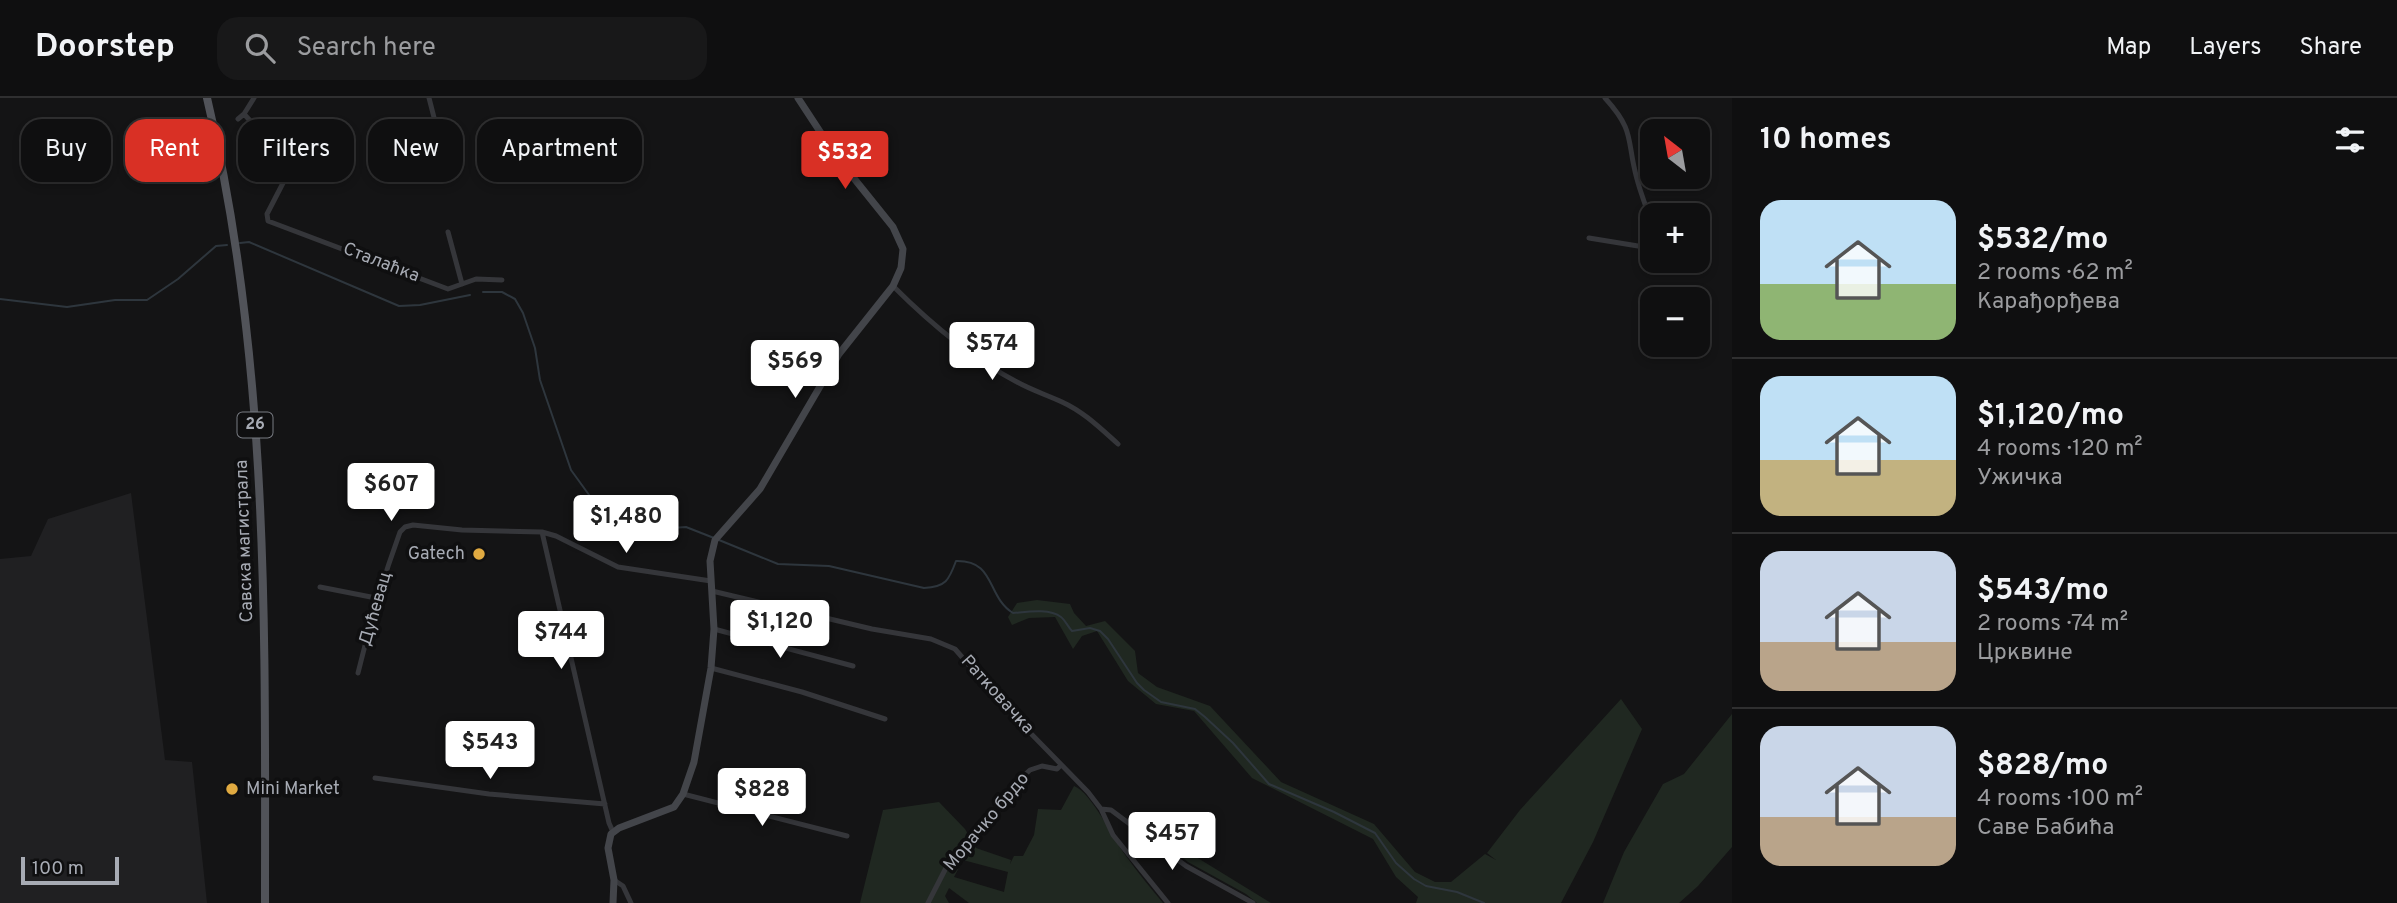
<!DOCTYPE html>
<meta charset="utf-8">
<style>
:root{--surface:#0f0f10;--page:#181819;--text:#f1f3f6;--muted:#9b9c9f;--line:#2f2f30;--accent:#d93025}
body{margin:0;font-family:Overpass,sans-serif;background:var(--page);color:var(--text);height:100vh;display:flex;flex-direction:column;font-size:26px;white-space:nowrap}
*{box-sizing:border-box;margin:0}
p{font-size:23px;color:var(--muted)}
.icon{flex:none;width:38px;height:38px;fill:none;stroke:currentColor;stroke-width:2;stroke-linecap:round;stroke-linejoin:round}
.map{position:relative;flex:1;overflow:hidden}
.panel{display:flex;flex-direction:column;background:var(--surface);width:665px}
.panel>*{flex:none}
.hud{position:absolute;left:21px;top:21px;width:665px;height:63px;display:flex;gap:14px}
.needle{width:46px;rotate:329deg}
.controls{position:absolute;left:1640px;top:21px;display:grid;gap:14px}
.controls a{display:grid;place-items:center;width:70px;height:70px;border-radius:14px;background:var(--surface);box-shadow:0 4px 10px #0003,0 0 0 2px var(--line);font-size:35px}
.scale{position:absolute;left:21px;bottom:18px;width:98px;box-sizing:border-box;padding-left:7px;border:4px solid #a7abb4;border-top:0;font-size:19px;line-height:24px;white-space:nowrap;color:#a7abb4;-webkit-text-stroke:5px #0f0f10;paint-order:stroke}
.price{position:absolute;translate:-50% -60px;padding:0 16px;border-radius:7px;background:#fff;color:#222;font-size:23px;line-height:46px;filter:drop-shadow(0 2px 4px #0008)}
.price::after{content:'';position:absolute;left:50%;top:42px;width:21px;height:16px;margin-left:-10px;background:inherit;clip-path:polygon(0 0,100% 0,50% 100%)}
.price.current{background:var(--accent);color:#fff}
ul{padding:0;list-style:none}
li{display:flex;align-items:center;gap:21px;height:175px;padding:0 28px}
li+li{border-top:2px solid var(--line)}
li span{display:grid;place-items:center;flex:none;width:196px;height:140px;border-radius:21px;color:#555}
li>.icon{margin-inline-start:auto}
span .icon{width:84px;height:84px;fill:#fffc;stroke-width:1}
li b{font-size:30px}
h2{display:flex;justify-content:space-between;align-items:center;height:84px;padding:0 28px;font-size:30px}
.chip{padding:0 24px;border-radius:21px;background:var(--surface);box-shadow:0 4px 10px #0003,0 0 0 2px var(--line);font-size:24px;line-height:63px}
.chip.current{background:var(--accent);color:#fff}
header{display:flex;align-items:center;gap:42px;box-sizing:border-box;height:98px;padding:0 35px;background:var(--surface);border-bottom:2px solid var(--line)}
header strong{font-size:33px}
nav{display:flex;gap:38px;margin-inline-start:auto;font-size:24px}
.search{width:490px;height:63px;background:var(--page);display:flex;align-items:center;gap:18px;box-sizing:border-box;padding:0 24px;border-radius:21px;color:var(--muted);font-size:26px}
main{display:flex;flex:1;min-height:0}
.map>svg:first-child{display:block}
</style>
<header>
<strong>Doorstep</strong>
<div class="search"><svg class="icon" aria-label="search" viewBox="0 0 24 24"><circle cx="10" cy="10" r="6"/><path d="M15 15l6 6"/></svg>Search here</div>
<nav><a>Map</a><a>Layers</a><a>Share</a></nav>
</header>
<main>
<div class="map">
<svg width="1732" height="805" viewBox="0 0 1732 805">
<rect width="100%" height="100%" fill="#141415"/>
<path fill="#202022" d="M131 395 165 662 192 664 207 805H0V461L31 458 48 421Z"/>
<path fill="#202821" fill-rule="evenodd" d="M1037 502 1070 506 1074 515 1086 528 1105 523 1135 553 1138 575 1157 589 1210 608 1281 684 1374 726 1415 774 1435 784H1451L1485 756 1496 762 1487 755 1520 712 1621 601 1642 631 1593 744 1561 805H1416L1418 799 1396 779 1373 741 1252 680 1194 613 1156 606 1128 583 1097 533 1082 538 1073 551 1055 519 1029 520 1012 527 1008 519 1017 505Z
M1732 616V749L1698 788 1679 805H1603L1624 754 1663 686 1684 676Z
M1074 688C1092 695 1113 741 1126 758 1137 774 1150 789 1163 805H969L949 790 945 798 949 805H860L883 712 939 704 965 731 976 750 1011 762 1010 766 1014 758H1023L1034 737 1038 711 1061 712ZM963 762 1008 774 1004 794 954 779Z
M1175 746 1271 805H1257L1246 796 1188 764 1172 751Z"/>
<g fill="none" stroke-linecap="round" stroke-linejoin="round">
<path stroke="#2e363d" stroke-width="2" d="M240 145 249 144 399 208 420 207 470 197
M483 194H502L515 201 523 215 535 250 540 282 571 372 592 401 616 425 642 432 686 429 714 440
M0 201 67 209 115 202H147L178 181 216 148 227 147
M719 442 778 466 829 468 924 490C946 489 949 482 956 463 996 462 986 498 1013 515 1026 514 1049 510 1061 519 1065 522 1068 529 1072 533L1090 530 1100 533 1108 541 1137 585 1144 592 1161 604 1195 611 1205 619 1233 645 1269 686 1334 714 1375 735 1396 765 1414 781 1426 788 1457 794 1484 805"/>
<path stroke="#35363a" stroke-width="5" d="M429 0 449 78
M1605 0C1636 34 1626 42 1637 81 1641 97 1648 112 1652 129
M244 16 254 27 298 50V56L267 116 268 123 448 191 476 181 502 182
M238 21 244 16 254 0
M448 134 462 186
M1589 140 1638 148 1652 143
M893 188C928 223 973 261 1017 284 1031 292 1047 297 1062 304 1084 314 1100 330 1118 346
M542 434 609 725 613 734
M320 489 376 500
M712 493 872 531 931 541 955 551 1007 611 1088 694 1101 711 1113 737 1168 805
M714 531 853 568
M711 570 802 594 885 621
M358 575C370 525 382 483 400 434L405 429 413 427 462 432 542 434 556 438 618 469 711 483
M375 680 489 696 605 706
M683 696 847 738
M1101 711 1111 712 1186 768 1253 805
M614 782 623 788 631 805
M928 805 949 764 971 737 998 712 1018 683 1030 672 1042 668 1057 671 1061 667"/>
<path stroke="#43454a" stroke-width="7" d="M613 805 614 782 608 750 611 736 619 730 674 709 683 696 694 664 711 570 714 531 710 463 715 442 760 391 839 256 893 188 901 170 903 151 893 129 836 58 798 0"/>
<path stroke="#515359" stroke-width="8" d="M207 0C270 263 265 536 265 805"/>
</g>
<g fill="#e0aa41" stroke="#0f0f10" stroke-width="2.5">
<circle cx="479" cy="456" r="7"/>
<circle cx="232" cy="691" r="7"/>
</g>
<g text-anchor="middle" dominant-baseline="central" stroke-width="7" stroke-linejoin="round" paint-order="stroke">
<rect fill="#0f0f10" stroke="#797c83" stroke-width="2" x="237.5" y="314.5" width="35" height="25" rx="5"/>
<g font-size="16" font-weight="bold" fill="#a7abb4">
<text x="255" y="327">26</text>
</g>
<g font-size="18" fill="#a7abb4" stroke="#0f0f10">
<text transform="translate(381 165) rotate(21)">Сталаћка</text>
<text transform="translate(245 443) rotate(-92)">Савска магистрала</text>
<text transform="translate(376 511) rotate(-74)">Дућевац</text>
<text transform="translate(997 597) rotate(48)">Ратковачка</text>
<text transform="translate(987 724) rotate(-50)">Морачко брдо</text>
</g>
<g font-size="18" fill="#a7abb4" stroke="#0f0f10" text-anchor="end">
<text x="465" y="456">Gatech</text>
<text x="246" y="691" text-anchor="start">Mini Market</text>
</g>
</g>
</svg>
<div class="controls">
<a><svg class="needle" viewBox="-14 -14 28 28"><path d="M0-13l5 13h-10z" fill="#e53935"/><path d="M0 13l5-13h-10z" fill="#9b9c9f"/></svg></a>
<a>+</a>
<a>−</a>
</div>
<div class="scale">100 m</div>
<b class="price current" style="left:845px;top:93px">$532</b>
<b class="price" style="left:992px;top:284px">$574</b>
<b class="price" style="left:795px;top:302px">$569</b>
<b class="price" style="left:391px;top:425px">$607</b>
<b class="price" style="left:626px;top:457px">$1,480</b>
<b class="price" style="left:780px;top:562px">$1,120</b>
<b class="price" style="left:561px;top:573px">$744</b>
<b class="price" style="left:490px;top:683px">$543</b>
<b class="price" style="left:762px;top:730px">$828</b>
<b class="price" style="left:1172px;top:774px">$457</b>
<div class="hud">
<a class="chip">Buy</a>
<a class="chip current">Rent</a>
<a class="chip">Filters</a>
<a class="chip">New</a>
<a class="chip">Apartment</a>
</div>
</div>
<section class="panel">
<h2>10 homes<svg class="icon" aria-label="filters" viewBox="0 0 24 24"><path d="M4 7h16M4 17h16"/><circle cx="9" cy="7" r="2"/><circle cx="15" cy="17" r="2"/></svg></h2>
<ul>
<li><span style="background:linear-gradient(#bfe0f5 60%,#8fb573 0)"><svg class="icon" aria-label="home" viewBox="0 0 24 24"><path d="M3 11l9-7 9 7M6 9v11h12V9"/></svg></span><div><b>$532/mo</b><p>2 rooms · 62 m²</p><p>Карађорђева</p></div></li>
<li><span style="background:linear-gradient(#bfe0f5 60%,#c2b280 0)"><svg class="icon" aria-label="home" viewBox="0 0 24 24"><path d="M3 11l9-7 9 7M6 9v11h12V9"/></svg></span><div><b>$1,120/mo</b><p>4 rooms · 120 m²</p><p>Ужичка</p></div></li>
<li><span style="background:linear-gradient(#c9d6e8 65%,#b9a48a 0)"><svg class="icon" aria-label="home" viewBox="0 0 24 24"><path d="M3 11l9-7 9 7M6 9v11h12V9"/></svg></span><div><b>$543/mo</b><p>2 rooms · 74 m²</p><p>Црквине</p></div></li>
<li><span style="background:linear-gradient(#c9d6e8 65%,#b9a48a 0)"><svg class="icon" aria-label="home" viewBox="0 0 24 24"><path d="M3 11l9-7 9 7M6 9v11h12V9"/></svg></span><div><b>$828/mo</b><p>4 rooms · 100 m²</p><p>Саве Бабића</p></div></li>
</ul>
</section>
</main>
